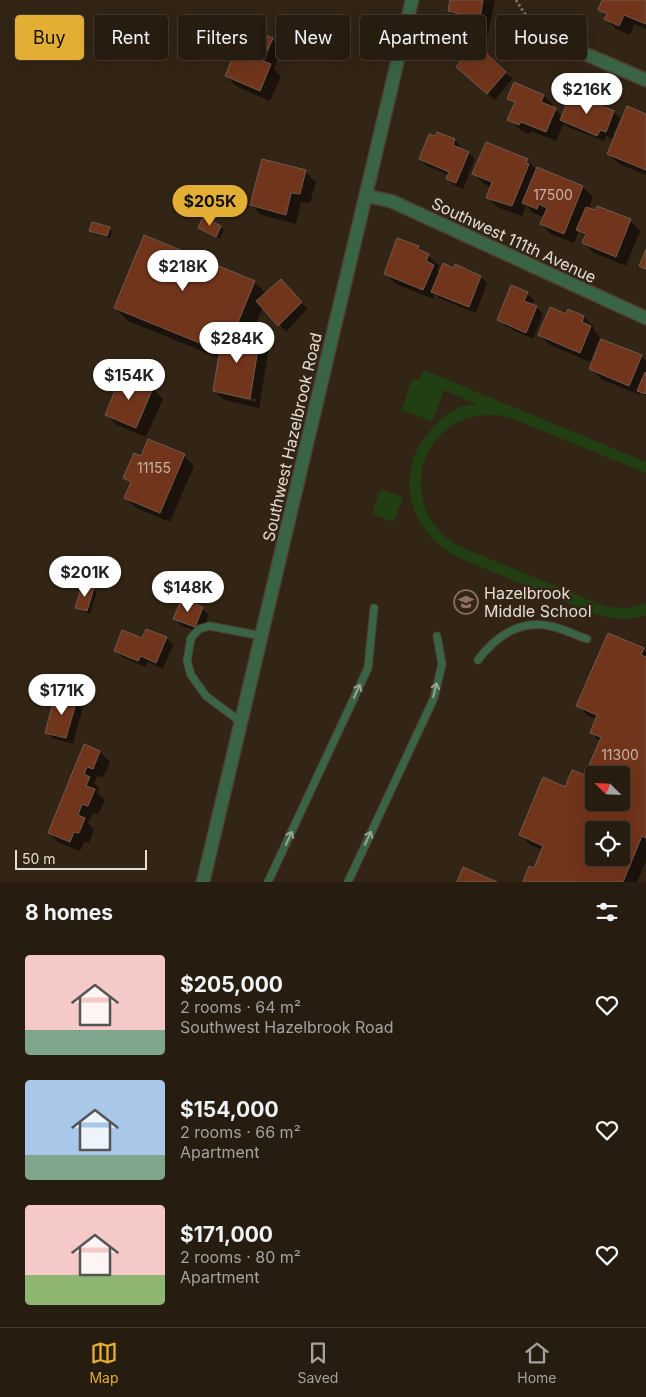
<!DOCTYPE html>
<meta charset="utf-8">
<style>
:root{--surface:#261c10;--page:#32291e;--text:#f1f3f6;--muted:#a4a19f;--line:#423a30;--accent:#e3ae34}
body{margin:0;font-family:Inter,sans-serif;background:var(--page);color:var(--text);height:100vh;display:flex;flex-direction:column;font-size:19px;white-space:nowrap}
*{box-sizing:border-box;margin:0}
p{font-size:16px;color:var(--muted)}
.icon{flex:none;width:28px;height:28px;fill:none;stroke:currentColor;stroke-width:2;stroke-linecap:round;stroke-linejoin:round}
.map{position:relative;height:882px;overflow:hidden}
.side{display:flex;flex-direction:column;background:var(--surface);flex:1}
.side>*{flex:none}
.guide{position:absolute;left:15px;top:15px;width:616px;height:45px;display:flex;gap:10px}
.needle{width:32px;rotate:294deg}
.buttons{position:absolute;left:585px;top:766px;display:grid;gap:10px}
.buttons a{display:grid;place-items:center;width:45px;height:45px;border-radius:5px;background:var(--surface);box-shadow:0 5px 20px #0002,0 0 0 1px var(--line);font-size:25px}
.scale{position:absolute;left:15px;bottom:12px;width:132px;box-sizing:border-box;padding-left:5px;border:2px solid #e5dcd2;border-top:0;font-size:14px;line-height:18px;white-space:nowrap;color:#e5dcd2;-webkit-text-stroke:4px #332515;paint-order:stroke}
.price{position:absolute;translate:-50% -42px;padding:0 11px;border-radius:18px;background:#fff;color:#222;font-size:16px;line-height:32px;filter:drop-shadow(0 1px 2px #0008)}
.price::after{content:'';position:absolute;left:50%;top:30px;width:15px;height:11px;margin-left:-8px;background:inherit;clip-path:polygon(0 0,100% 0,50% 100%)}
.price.on{background:var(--accent);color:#111}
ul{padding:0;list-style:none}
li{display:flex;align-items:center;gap:15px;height:125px;padding:0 25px}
li span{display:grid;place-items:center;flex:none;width:140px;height:100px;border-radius:5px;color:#555}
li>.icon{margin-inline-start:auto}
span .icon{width:60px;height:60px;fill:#fffc;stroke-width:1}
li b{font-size:21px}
h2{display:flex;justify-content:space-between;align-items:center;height:60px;padding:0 25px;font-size:21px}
.chip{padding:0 18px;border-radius:5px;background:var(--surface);box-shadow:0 5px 20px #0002,0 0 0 1px var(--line);font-size:18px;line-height:45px}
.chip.on{background:var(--accent);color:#111}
.dock{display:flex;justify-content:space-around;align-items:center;height:70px;border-top:1px solid var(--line);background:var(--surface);font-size:14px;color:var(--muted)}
.dock a{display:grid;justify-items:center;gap:2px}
.dock .on{color:var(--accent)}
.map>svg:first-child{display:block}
</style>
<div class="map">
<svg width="646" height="882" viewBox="0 0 646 882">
<rect width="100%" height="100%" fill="#332515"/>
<path fill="#213f12" d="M424 370 646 462V473L511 418C431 397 386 495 454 544L606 607 628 608 646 604V615C627 621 610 619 592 613L459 558C410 533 392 476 429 432 437 422 450 410 463 406 468 405 473 405 478 405L444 390 432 421 401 410 413 378 428 384 419 380Z
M381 489 403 497 393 522 372 514Z"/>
<path fill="#0007" fill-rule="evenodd" d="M451 0H495L487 38 469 36 459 26 460 21 449 11Z
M603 0H646V29L634 24 630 35 616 29 606 19 607 17 600 10Z
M272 39 282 49 274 69 281 76 270 101 236 86 226 76Z
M472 42 512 79 495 100 464 73V60Z
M544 96 554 106 553 108 563 117 614 112 620 119 613 136 616 137 646 115V175L619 164 609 154 615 139 606 136 604 141 568 127 564 123 556 141 531 131 529 134 519 129 509 119 515 104 509 98Z
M438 134 455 140 461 147 460 149 469 153 475 159 463 189 454 185 447 179 449 175 427 166 420 159Z
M527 160 537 170 538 169 583 187 593 197 588 209 630 220 640 231 626 266 594 253 584 243 586 238 579 231 574 243 551 234 541 224 544 217 533 213 526 205 522 216 497 207 487 197 491 187 484 184 474 174Z
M305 172 316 182 310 203 301 202 296 224 261 215 251 205Z
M221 227 224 230 220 239 202 231 199 228Z
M109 228 112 232 110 238 94 234 91 231Z
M418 247 439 265 437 270 440 273 481 277 487 283 476 313 439 298 435 294 433 299 396 284 386 274Z
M254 282 266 293 287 287 307 309 286 332 263 307 251 336 259 337 269 347 259 408 224 400 214 390 219 358 128 321 115 308ZM224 392 256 399 255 402 224 394Z
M527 293 534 300 531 305 537 307 543 314 533 339 505 326 499 319Z
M569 311 584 317 594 327 593 330 600 337 590 362 550 345 539 335 567 315Z
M641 356 646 361V397L641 392 640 395 601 379 590 368Z
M122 376 153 389 163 399 146 437 117 425 107 415Z
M184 456 194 466 170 522 136 508 126 498 131 485 125 478 142 458Z
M99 563 102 566 99 577 88 574 85 571Z
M94 589 97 592 90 614 79 610 76 607Z
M202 608 209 615 201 633 182 626 175 619Z
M147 631 167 638 173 645 163 669 148 662 145 667 122 657 115 650 143 640Z
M643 649 646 652V861L637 882H524L535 870 543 850 530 845 520 834 565 789 586 777 600 742 591 732 597 719 588 716 578 705ZM594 775H621V802H594ZM594 830H621V858H594Z
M77 697 84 703 73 744 54 739 47 732 62 703Z
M85 746 100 752 110 762 103 778 97 776 94 783 99 788 97 793 105 800 98 815 93 813 88 823 94 829 89 843 85 841 80 851 59 843 49 833Z"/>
<path fill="#71351b" stroke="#715a51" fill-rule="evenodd" d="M450 0H483L478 29 457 26 460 14 448 11Z
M602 0H646V24L624 15 619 26 604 19 607 14 598 10Z
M245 27 273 38 263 61 271 64 260 91 225 76Z
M472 40 506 72 487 94 456 67 462 59 458 55Z
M514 82 544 95 541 102 556 108 546 132 521 122 519 125 507 120 515 102 507 99Z
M571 93 614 111 606 132 600 130 597 136 560 120Z
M627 106 646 114V170L607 154Z
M437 132 455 139 453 145 469 152 456 183 446 179 449 172 419 159 429 134 435 136Z
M486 142 528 159 526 163 529 164 512 206 486 198 492 182 472 174Z
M262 159 306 170 300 194 291 193 286 215 250 205Z
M537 167 583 186 564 234 540 224 547 208 539 204 537 209 522 203Z
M597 206 631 219 616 257 582 243 586 234 576 230 586 207 595 210Z
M203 217 221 226 216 237 198 228Z
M92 222 110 227 107 236 89 231Z
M144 235 255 281 234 332 216 323 207 346 114 308Z
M397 238 419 246 418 249 429 254 426 261 434 265 423 290 384 274Z
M646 249V269L639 266Z
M443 263 454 268 455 264 481 276 469 307 431 292Z
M281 279 302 302 278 326 256 301Z
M511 285 528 292 524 301 537 306 526 333 497 320Z
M550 307 566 314 568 309 584 316 582 322 591 326 580 353 538 335Z
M223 330 260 336 250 399 213 391Z
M601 339 642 355 629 386 589 369Z
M645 372 646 373V394L637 391Z
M122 374 153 388 136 428 105 415Z
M148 439 185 454 160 513 124 498 131 482 123 478 134 453 141 456Z
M87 559 100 562 96 575 84 571Z
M82 585 94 588 87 611 75 608Z
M182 599 203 607 195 627 173 619Z
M146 629 167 637 156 663 141 656 138 661 114 651 122 630 142 638Z
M608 633 644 648 641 655 646 657V838L642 836 623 882H523L529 866 534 868 543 846 519 835 543 777 565 787 572 770 585 775 601 737 590 733 597 715 576 706ZM594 775H621V802H594ZM594 830H621V858H594Z
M64 692 78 696 66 738 45 733 54 699 61 701Z
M84 744 100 751 93 769 87 767 84 774 90 777 86 786 95 789 88 806 82 804 78 815 85 818 79 833 74 832 70 842 48 833Z
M463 867 497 882H457Z"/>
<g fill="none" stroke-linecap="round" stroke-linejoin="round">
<g stroke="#4f4233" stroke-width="9">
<path id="service" d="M478 660C495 637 520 619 550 626 562 628 575 635 587 639
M241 722 206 696 191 675 187 661 191 638 199 629 210 626 262 636
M268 882 368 668 374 608
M348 882 434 698 442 664 437 636"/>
</g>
<g stroke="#4f4233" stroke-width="15">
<path id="minor" d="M537 33 646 80
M367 196 391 201 646 318"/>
</g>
<g stroke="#4f4233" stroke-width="15">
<path id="tertiary" d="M203 882 412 0"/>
</g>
<path stroke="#7d7164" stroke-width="3" stroke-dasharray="2.5 2.5" stroke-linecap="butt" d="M516 0 530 22"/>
<use href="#service" stroke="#3a6446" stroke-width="7"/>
<use href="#minor" stroke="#3a6446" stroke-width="12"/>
<use href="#tertiary" stroke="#3a6446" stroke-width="12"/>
</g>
<defs><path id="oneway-shaft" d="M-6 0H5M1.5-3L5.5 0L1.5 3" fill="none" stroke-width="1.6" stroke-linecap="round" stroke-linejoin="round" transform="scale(1.25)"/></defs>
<g stroke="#98a693">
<use href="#oneway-shaft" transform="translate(435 690) rotate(-76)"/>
<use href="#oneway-shaft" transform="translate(357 691) rotate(-65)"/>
<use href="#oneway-shaft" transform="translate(289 838) rotate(-65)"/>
<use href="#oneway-shaft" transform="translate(368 838) rotate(-65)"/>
</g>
<defs>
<g id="school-ring" transform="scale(1.25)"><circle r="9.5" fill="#332515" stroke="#8d6e63" stroke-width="1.5"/><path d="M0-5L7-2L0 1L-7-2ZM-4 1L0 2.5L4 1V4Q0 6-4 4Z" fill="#8d6e63"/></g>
</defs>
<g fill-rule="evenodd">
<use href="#school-ring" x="466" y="602"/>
</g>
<g text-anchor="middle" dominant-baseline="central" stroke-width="5" stroke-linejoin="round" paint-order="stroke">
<g font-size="14" fill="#c8b2a4">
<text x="553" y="194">17500</text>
<text x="154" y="467">11155</text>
<text x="620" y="754">11300</text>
</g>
<g font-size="16" fill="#e5dcd2" stroke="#332515">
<text transform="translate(514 240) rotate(25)">Southwest 111th Avenue</text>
<text transform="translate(292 437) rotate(-77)">Southwest Hazelbrook Road</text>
</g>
<g font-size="16" fill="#e5dcd2" stroke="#332515" text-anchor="start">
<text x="484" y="593">Hazelbrook<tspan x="484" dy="18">Middle School</tspan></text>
</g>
</g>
</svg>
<div class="buttons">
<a><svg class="needle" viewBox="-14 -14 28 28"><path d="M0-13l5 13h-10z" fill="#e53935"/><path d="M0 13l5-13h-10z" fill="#a4a19f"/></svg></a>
<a><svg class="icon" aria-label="locate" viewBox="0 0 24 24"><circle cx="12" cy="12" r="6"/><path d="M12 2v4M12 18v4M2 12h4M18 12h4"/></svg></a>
</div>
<div class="scale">50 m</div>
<b class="price" style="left:587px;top:115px">$216K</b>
<b class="price on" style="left:210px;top:227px">$205K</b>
<b class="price" style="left:183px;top:292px">$218K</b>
<b class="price" style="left:237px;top:364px">$284K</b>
<b class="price" style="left:129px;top:401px">$154K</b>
<b class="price" style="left:85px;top:598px">$201K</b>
<b class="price" style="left:188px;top:613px">$148K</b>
<b class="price" style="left:62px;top:716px">$171K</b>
<div class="guide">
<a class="chip on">Buy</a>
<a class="chip">Rent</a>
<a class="chip">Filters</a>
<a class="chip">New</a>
<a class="chip">Apartment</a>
<a class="chip">House</a>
</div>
</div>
<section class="side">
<h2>8 homes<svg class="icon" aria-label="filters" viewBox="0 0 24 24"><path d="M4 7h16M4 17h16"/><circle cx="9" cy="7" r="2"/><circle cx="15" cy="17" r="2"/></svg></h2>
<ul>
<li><span style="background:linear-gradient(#f6c9c9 75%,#7fa58c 0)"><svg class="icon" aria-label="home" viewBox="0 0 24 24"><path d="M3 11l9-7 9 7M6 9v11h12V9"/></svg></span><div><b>$205,000</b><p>2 rooms · 64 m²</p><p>Southwest Hazelbrook Road</p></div><svg class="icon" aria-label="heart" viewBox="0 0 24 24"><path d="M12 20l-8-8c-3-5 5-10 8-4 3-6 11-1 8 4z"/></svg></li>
<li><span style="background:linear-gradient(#a9c7e8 75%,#7fa58c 0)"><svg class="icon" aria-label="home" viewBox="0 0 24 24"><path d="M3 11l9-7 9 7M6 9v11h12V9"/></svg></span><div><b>$154,000</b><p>2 rooms · 66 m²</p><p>Apartment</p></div><svg class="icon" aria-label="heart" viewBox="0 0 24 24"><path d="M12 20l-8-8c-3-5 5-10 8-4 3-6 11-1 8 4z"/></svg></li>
<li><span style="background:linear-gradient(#f6c9c9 70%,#8fb573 0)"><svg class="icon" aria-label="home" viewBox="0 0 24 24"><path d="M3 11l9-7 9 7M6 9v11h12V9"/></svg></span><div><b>$171,000</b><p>2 rooms · 80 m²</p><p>Apartment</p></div><svg class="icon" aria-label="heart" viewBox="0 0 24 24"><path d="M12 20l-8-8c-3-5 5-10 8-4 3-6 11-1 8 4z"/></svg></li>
</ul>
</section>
<nav class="dock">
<a class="on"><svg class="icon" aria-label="map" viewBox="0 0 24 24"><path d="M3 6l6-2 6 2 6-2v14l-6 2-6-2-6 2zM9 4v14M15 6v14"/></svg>Map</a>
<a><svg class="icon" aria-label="saved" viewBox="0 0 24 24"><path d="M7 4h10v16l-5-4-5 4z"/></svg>Saved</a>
<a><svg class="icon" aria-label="home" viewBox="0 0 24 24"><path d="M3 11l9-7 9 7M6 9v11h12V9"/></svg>Home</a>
</nav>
